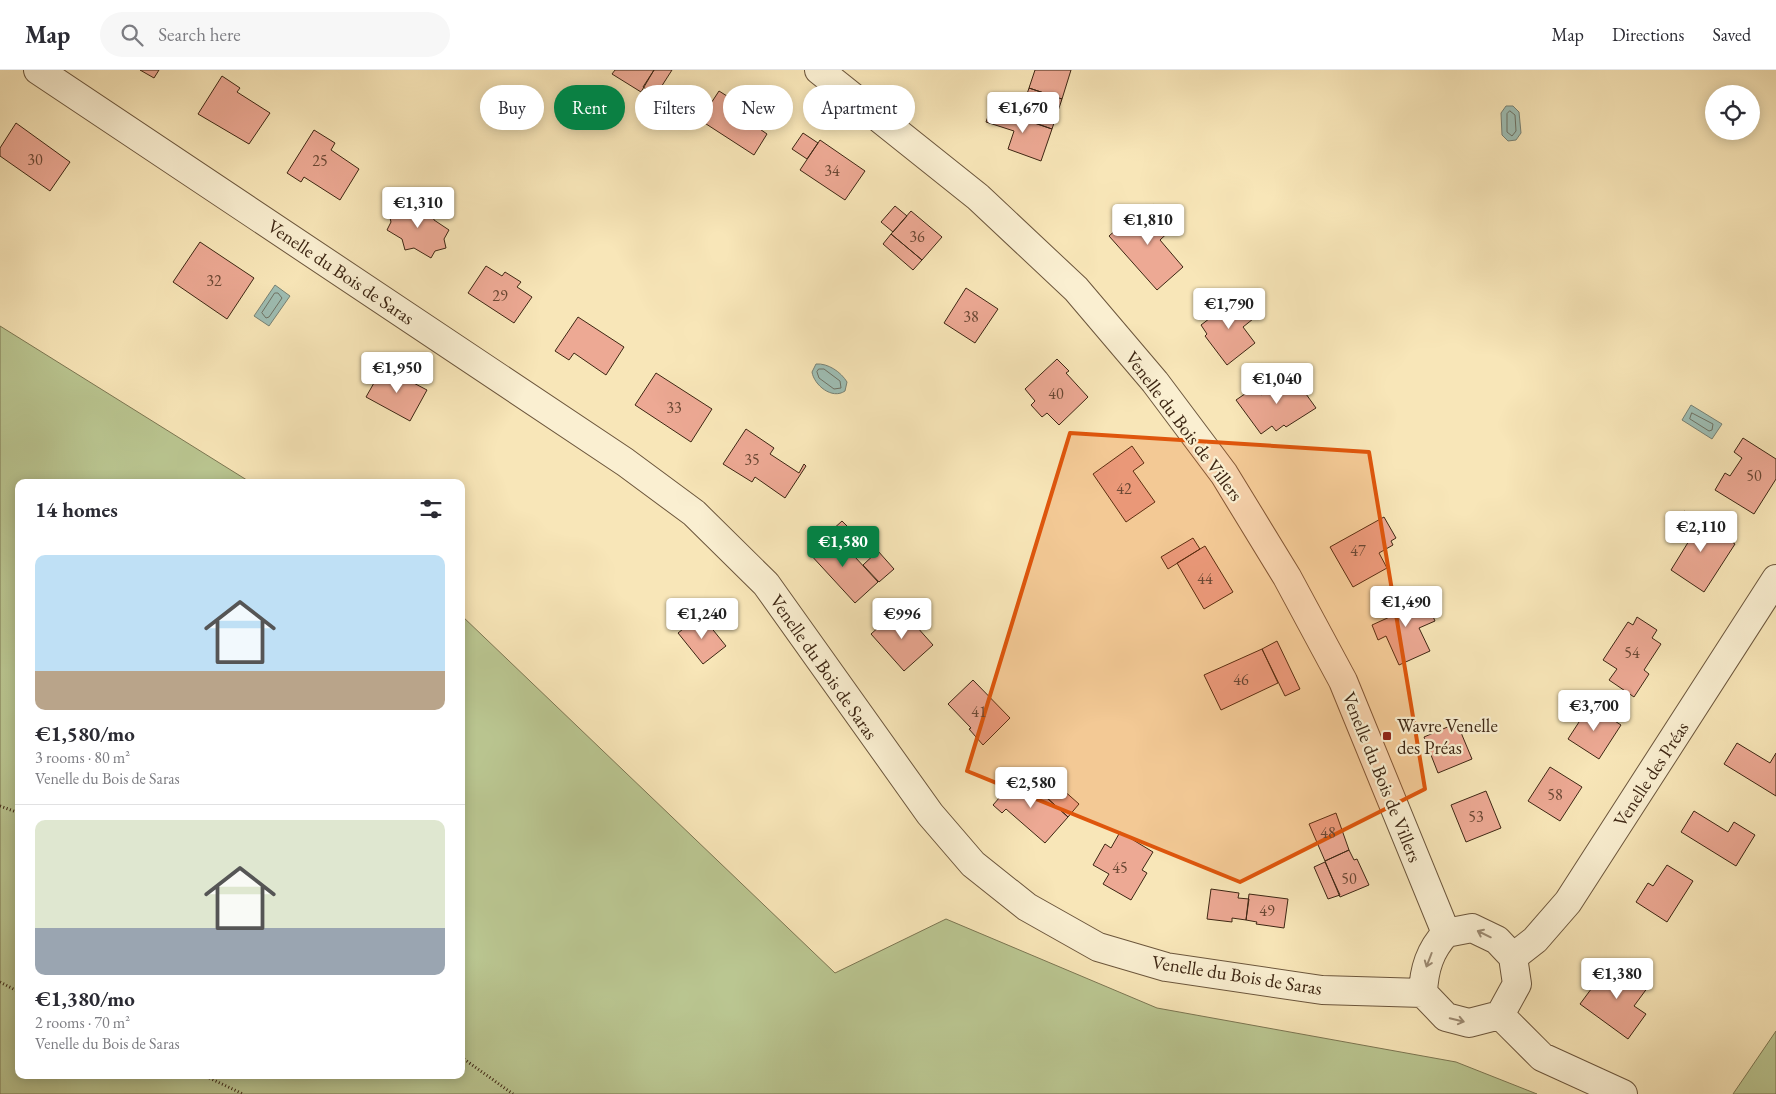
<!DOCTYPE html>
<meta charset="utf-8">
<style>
:root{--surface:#fff;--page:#f7f7f7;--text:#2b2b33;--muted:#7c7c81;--line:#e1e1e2;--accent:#0b8043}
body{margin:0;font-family:"EB Garamond",serif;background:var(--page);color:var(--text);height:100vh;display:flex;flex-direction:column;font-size:19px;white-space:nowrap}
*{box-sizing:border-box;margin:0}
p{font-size:16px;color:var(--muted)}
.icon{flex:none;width:28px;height:28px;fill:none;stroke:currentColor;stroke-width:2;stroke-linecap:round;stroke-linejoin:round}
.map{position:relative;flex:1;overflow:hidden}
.side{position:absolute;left:15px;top:409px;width:450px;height:600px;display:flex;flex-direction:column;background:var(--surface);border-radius:10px;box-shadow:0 2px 12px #0003}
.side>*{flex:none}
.banner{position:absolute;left:480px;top:15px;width:475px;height:45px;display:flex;gap:10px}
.controls{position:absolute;left:1705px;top:15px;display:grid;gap:10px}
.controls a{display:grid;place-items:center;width:55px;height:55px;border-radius:50%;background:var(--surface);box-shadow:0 2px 12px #0003;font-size:25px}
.price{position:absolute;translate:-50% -42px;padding:0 11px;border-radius:5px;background:#fff;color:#222;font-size:16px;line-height:32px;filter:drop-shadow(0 1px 2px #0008)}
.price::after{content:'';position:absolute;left:50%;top:30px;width:15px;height:11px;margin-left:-8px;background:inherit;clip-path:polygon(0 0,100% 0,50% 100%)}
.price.selected{background:var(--accent);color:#fff}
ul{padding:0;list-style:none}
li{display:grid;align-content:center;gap:10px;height:265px;padding:0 20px}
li+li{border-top:1px solid var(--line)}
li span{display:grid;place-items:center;height:155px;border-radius:10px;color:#555}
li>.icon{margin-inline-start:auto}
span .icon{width:90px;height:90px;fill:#fffc;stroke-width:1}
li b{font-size:21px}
h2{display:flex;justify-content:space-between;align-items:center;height:60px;padding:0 20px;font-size:21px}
.tag{padding:0 18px;border-radius:22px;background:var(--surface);box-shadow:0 2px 12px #0003;font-size:18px;line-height:45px}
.tag.selected{background:var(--accent);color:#fff}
header{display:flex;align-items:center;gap:30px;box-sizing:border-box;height:70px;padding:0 25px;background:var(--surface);border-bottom:1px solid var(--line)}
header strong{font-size:24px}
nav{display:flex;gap:28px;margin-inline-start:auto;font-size:18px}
.search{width:350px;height:45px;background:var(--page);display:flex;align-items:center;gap:12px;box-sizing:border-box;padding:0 18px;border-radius:28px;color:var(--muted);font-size:19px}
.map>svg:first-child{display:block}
</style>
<header>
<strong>Map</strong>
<div class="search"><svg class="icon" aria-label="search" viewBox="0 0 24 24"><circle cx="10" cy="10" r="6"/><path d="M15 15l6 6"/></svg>Search here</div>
<nav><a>Map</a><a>Directions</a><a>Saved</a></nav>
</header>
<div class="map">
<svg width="1776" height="1024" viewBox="0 0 1776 1024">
<rect width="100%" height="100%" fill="#f8e6b8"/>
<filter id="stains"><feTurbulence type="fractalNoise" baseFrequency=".004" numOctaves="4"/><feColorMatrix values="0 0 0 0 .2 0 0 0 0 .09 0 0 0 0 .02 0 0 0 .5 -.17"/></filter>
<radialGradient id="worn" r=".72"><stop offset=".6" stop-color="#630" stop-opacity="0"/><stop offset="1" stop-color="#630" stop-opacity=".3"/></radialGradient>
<path fill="#bac691" stroke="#7c7652" d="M0 256 250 412H19V1005H461V545L835 903 946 849 1157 938 1456 992 1537 1024H0Z
M1776 961V1024H1733Z"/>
<path fill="#9ebeb4" stroke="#778174" d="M1506 36H1513L1519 42 1521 63 1516 70 1508 71 1502 65 1501 43Z
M275 215 290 226 269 256 254 246Z
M816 294C828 293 841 302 847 312L845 321C832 330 814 315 812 302Z
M1691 335 1722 354 1712 369 1682 350Z"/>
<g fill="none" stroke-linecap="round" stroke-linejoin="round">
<path stroke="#6e7264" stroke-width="1" d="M1510 41 1515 45 1516 61 1512 66 1507 62V44Z
M275 223H278L282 228 269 247 266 248 262 243Z
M819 299H824L840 311 841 318 834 319 819 308 817 302Z
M1692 343 1713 354 1712 360 1709 361 1690 349Z"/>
</g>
<path fill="#eda994" stroke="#3d2613" d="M140 0H159L154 8Z
M615 0H654L641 22 612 4Z
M654 0H672L656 25 643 17Z
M1035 0H1071L1062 29 1029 18Z
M222 6 240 18 237 22 270 43 249 74 198 44Z
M1029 18 1062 29 1052 59 991 38 994 26 1023 36Z
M719 21 743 36 752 22 768 33 754 55 767 64 754 85 700 50Z
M991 38 1052 59 1041 91 1008 79 1014 61 986 52Z
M16 53 70 92 50 121 0 86V78Z
M314 60 335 73 331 80 359 99 340 130 304 107 301 112 287 103Z
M803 63 818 73 807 89 792 79Z
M820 70 865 101 845 130 800 100Z
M405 131 422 141 432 140 434 150 449 160 444 169 446 178 435 181 431 188 414 178 405 180 402 169 387 160 391 152 388 140 401 137Z
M1154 134 1174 157 1160 170 1183 197 1157 220 1109 166 1135 143 1139 148Z
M895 136 907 146 893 162 881 152Z
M911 141 942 167 922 190 891 164Z
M891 164 922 190 913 200 883 174Z
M200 172 254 208 227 249 173 212Z
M486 196 502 206 505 202 521 212 517 217 532 227 514 253 468 223Z
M966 218 998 239 975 273 944 253Z
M1233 224 1253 249 1243 257 1255 273 1227 295 1205 266 1207 264 1201 255 1218 242 1215 238Z
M578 247 624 277 606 305 574 283 569 290 555 281Z
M1057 289 1069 301 1066 303 1088 327 1059 355 1047 343 1042 347 1031 335 1035 331 1025 319Z
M383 297 427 320 410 351 366 327Z
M656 303 712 339 691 372 635 335Z
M1291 303 1316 338 1286 357 1284 355 1276 361 1272 356 1261 364 1236 330 1255 317 1261 325Z
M746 359 774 378 770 384 799 403 804 394 806 396 785 428 755 407 752 412 723 394Z
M1743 368 1776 389V409L1754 444 1715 420 1725 403 1730 406 1742 388 1734 382Z
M1132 376 1144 393 1133 401 1155 432 1126 452 1093 404Z
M1684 441 1735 474 1704 522 1671 500 1692 466 1675 455Z
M1384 447 1396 468 1391 471 1393 475 1379 483 1387 498 1353 517 1330 477Z
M842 451 856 465 845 476 831 461Z
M832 462 878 512 855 533 809 483Z
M1193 468 1200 479 1168 499 1161 487Z
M1205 476 1233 522 1204 539 1177 493Z
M878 481 894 499 879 512 863 495Z
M1422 522 1435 551 1419 558 1430 581 1399 595 1386 566 1378 570 1372 555 1394 545 1390 537Z
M900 538 933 575 904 601 871 564Z
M701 545 726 576 703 594 678 563Z
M1637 547 1657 560 1652 568 1661 574 1644 600 1649 604 1634 627 1609 610 1617 599 1603 590 1628 552 1633 555Z
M1277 571 1300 619 1285 626 1262 579Z
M1262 579 1278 613 1221 640 1204 605Z
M973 610 1010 648 983 675 969 659 971 658 948 634Z
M1590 635 1621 655 1599 689 1568 669Z
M1457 653 1472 689 1438 703 1424 667Z
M1737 673 1770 693 1776 683V726L1724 694Z
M1550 697 1582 717 1560 751 1528 731Z
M1020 704 1068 747 1045 773 1006 739 1002 743 993 735Z
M1053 711 1079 734 1068 747 1042 723Z
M1486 721 1501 758 1466 772 1451 735Z
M1694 741 1728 762 1734 752 1755 765 1736 796 1681 762Z
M1336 743 1349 780 1325 791 1309 754Z
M1120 762 1153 782 1142 800 1147 803 1131 830 1103 814 1109 804 1093 795 1105 774 1111 778Z
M1349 780 1354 790 1357 789 1369 815 1340 827 1325 791Z
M1325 792 1340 825 1328 829 1314 797Z
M1667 795 1693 811 1667 852 1636 832 1648 813 1653 816Z
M1211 819 1239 823 1238 828 1249 829 1246 850 1232 848V852L1207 849Z
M1249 824 1288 829 1284 858 1256 854 1257 852 1246 850Z
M1612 891 1648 917 1634 936 1646 944 1628 969 1580 934Z"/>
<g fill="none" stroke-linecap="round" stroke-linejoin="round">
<g stroke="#6c563c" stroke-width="30">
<path id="minor" d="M38 0 625 392 694 443 766 514 930 744 973 794 1027 837 1098 877 1166 897 1322 920 1423 923 1446 947 1469 953 1500 945
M819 0 978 127 1076 219 1155 312 1224 404 1287 507 1343 611 1446 863
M1446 863 1472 858 1497 870 1513 887 1517 914 1500 945
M1513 887 1535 870 1568 832 1776 509
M1423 923C1424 899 1430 880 1446 863
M1500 945 1542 987 1623 1024"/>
</g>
<path stroke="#3d2613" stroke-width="3" stroke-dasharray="1 2.5" stroke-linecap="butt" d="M0 736 19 743
M0 912 19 922
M461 987 513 1024
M203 1005 243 1024"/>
<use href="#minor" stroke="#faefd1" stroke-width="28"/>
</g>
<defs><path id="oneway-shaft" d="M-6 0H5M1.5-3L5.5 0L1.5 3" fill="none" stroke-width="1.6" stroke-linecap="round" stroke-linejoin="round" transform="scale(1.25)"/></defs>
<g stroke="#9c8a72">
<use href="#oneway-shaft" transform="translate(1484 864) rotate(-154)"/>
<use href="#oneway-shaft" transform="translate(1429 890) rotate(111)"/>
<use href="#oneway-shaft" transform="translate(1457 950) rotate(14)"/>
</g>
<path fill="#df560c" fill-opacity="0.2" stroke="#df560c" stroke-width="4" stroke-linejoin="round" d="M1070 363 1369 382 1425 719 1240 812 967 701Z"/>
<rect fill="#8f2418" stroke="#faefd1" stroke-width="2" x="1382" y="661" width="10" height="10" rx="2.5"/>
<g text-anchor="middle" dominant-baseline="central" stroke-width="4.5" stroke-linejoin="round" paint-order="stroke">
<g font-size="16" fill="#694733">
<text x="35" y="89">30</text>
<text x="320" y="90">25</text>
<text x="832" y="100">34</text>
<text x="917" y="166">36</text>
<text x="214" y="210">32</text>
<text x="500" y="225">29</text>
<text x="971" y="246">38</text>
<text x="1056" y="323">40</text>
<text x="674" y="337">33</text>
<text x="752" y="389">35</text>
<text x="1754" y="405">50</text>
<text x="1124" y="418">42</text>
<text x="1358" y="480">47</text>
<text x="1205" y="508">44</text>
<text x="1632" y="582">54</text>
<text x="1241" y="609">46</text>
<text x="979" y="641">41</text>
<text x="1555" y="724">58</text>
<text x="1476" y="746">53</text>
<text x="1328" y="762">48</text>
<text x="1120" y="797">45</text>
<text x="1349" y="808">50</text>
<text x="1267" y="840">49</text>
</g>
<g font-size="19" fill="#3d2613" stroke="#faefd1">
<text transform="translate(341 202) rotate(34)">Venelle du Bois de Saras</text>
<text transform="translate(1184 356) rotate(53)">Venelle du Bois de Villers</text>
<text transform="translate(824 597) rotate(55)">Venelle du Bois de Saras</text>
<text transform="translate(1651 704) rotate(-57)">Venelle des Préas</text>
<text transform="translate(1382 707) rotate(68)">Venelle du Bois de Villers</text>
<text transform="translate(1237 905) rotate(9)">Venelle du Bois de Saras</text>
</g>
<g font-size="19" fill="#3d2613" stroke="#faefd1" text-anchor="start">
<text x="1397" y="655">Wavre Venelle<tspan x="1397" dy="22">des Préas</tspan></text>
</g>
</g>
<rect width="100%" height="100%" filter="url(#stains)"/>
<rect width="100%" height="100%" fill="url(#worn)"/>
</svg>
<div class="controls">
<a><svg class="icon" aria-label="locate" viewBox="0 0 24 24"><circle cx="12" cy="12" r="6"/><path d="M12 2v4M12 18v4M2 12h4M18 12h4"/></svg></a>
</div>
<b class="price" style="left:1023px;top:64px">€1,670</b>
<b class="price" style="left:418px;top:159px">€1,310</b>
<b class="price" style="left:1148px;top:176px">€1,810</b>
<b class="price" style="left:1229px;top:260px">€1,790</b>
<b class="price" style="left:397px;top:324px">€1,950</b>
<b class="price" style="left:1277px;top:335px">€1,040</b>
<b class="price" style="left:1701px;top:483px">€2,110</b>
<b class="price selected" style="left:843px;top:498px">€1,580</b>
<b class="price" style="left:1406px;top:558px">€1,490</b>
<b class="price" style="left:702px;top:570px">€1,240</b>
<b class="price" style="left:902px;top:570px">€996</b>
<b class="price" style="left:1594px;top:662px">€3,700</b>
<b class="price" style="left:1031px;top:739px">€2,580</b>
<b class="price" style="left:1617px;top:930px">€1,380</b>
<div class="banner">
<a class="tag">Buy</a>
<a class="tag selected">Rent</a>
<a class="tag">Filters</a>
<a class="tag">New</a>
<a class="tag">Apartment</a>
</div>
<section class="side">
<h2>14 homes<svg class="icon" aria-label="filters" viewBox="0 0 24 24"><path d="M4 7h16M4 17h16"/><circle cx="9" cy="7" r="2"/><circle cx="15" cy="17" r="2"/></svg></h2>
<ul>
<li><span style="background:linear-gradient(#bfe0f5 75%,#b9a48a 0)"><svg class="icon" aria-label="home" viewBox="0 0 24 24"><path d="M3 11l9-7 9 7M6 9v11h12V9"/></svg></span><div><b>€1,580/mo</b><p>3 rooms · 80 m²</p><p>Venelle du Bois de Saras</p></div></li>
<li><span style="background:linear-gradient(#dfe7d0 70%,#9aa5b1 0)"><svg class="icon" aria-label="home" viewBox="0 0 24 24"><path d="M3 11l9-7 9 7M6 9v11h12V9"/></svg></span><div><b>€1,380/mo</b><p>2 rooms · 70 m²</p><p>Venelle du Bois de Saras</p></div></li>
</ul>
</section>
</div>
